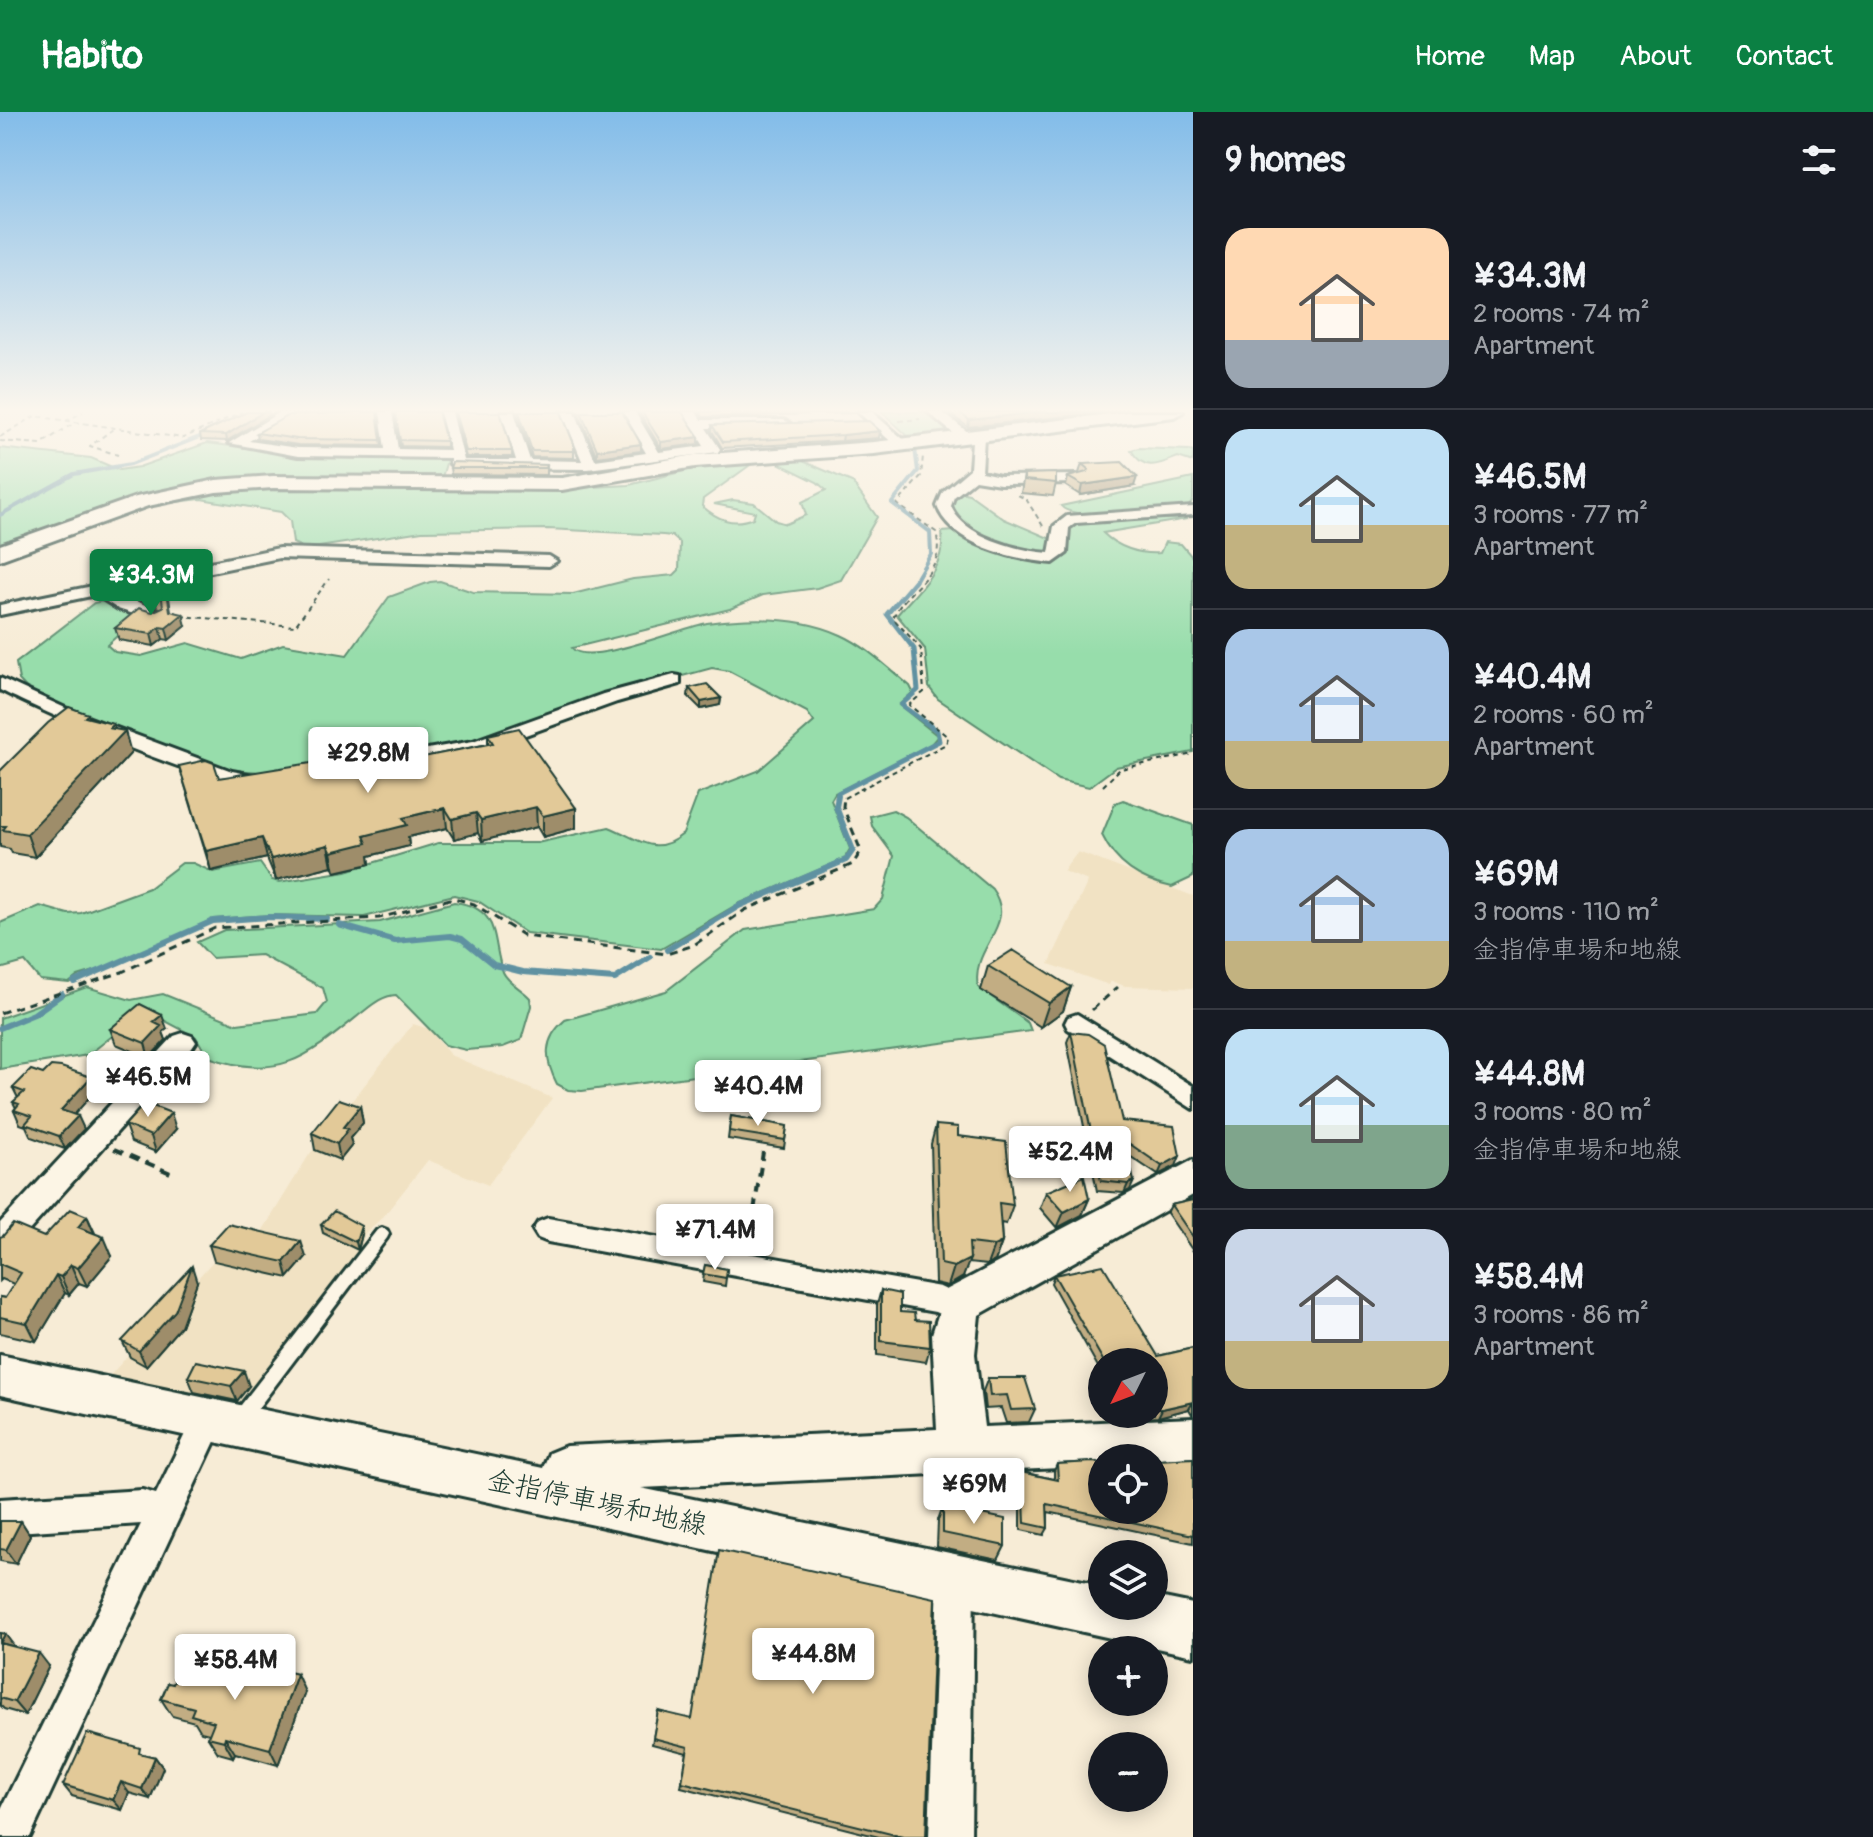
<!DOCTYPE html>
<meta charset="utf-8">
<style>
:root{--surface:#171b24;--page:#20242c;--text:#f1f3f6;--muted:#9ea1a6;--line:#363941;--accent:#0b8043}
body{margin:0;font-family:Pangolin,"Klee One",sans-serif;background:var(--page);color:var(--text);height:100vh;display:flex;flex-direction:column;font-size:30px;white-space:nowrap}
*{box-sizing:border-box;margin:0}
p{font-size:26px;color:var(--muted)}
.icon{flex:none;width:44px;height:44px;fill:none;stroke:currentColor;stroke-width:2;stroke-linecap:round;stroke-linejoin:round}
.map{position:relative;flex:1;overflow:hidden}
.panel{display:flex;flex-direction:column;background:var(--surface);width:680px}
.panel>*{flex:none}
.needle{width:52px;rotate:228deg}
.tools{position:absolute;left:1088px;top:1236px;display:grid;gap:16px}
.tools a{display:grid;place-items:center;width:80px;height:80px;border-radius:50%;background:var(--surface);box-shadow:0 4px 20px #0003;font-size:40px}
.price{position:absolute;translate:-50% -68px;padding:0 18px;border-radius:8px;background:#fff;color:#222;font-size:26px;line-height:52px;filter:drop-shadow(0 2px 4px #0008)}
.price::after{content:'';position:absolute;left:50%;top:48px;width:24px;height:18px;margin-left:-12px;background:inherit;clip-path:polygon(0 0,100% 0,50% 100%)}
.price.on{background:var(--accent);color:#fff}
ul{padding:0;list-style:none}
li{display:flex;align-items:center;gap:24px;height:200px;padding:0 32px}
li+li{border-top:2px solid var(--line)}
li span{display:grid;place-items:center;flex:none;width:224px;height:160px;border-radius:24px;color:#555}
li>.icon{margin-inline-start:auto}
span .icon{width:96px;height:96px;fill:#fffc;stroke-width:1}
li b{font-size:34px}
h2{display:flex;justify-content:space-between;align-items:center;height:96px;padding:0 32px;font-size:34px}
header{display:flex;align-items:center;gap:48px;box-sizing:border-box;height:112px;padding:0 40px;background:var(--accent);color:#fff}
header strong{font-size:38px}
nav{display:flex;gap:44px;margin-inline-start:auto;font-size:28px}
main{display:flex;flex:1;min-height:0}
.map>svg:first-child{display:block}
</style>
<header>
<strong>Habito</strong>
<nav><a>Home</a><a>Map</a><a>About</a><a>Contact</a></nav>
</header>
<main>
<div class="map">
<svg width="1193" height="1725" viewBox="0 0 1193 1725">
<rect width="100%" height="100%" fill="#f7ecd6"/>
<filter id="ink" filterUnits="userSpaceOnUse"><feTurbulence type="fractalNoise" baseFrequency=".0125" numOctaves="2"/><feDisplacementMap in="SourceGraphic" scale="16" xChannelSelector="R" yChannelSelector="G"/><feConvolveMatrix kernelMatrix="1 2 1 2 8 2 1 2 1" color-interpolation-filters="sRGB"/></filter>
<g filter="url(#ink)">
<path fill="#f1e2c3" d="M1078 740 1193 784V876L1125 874 1111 869 1109 873 1049 852 1088 769 1063 759Z
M413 912 429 917 450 943 552 986 488 1073 428 1048 383 1105 365 1121 361 1136 236 1295 106 1268 233 1127 255 1131 309 1043Z"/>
<path fill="#97ddab" stroke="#5b8d70" stroke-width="2" d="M882 300H929L953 319 910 326Z
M207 331 296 342 442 344 447 348 442 365 216 371 0 437V336L91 346 119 358 139 355Z
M1138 336 1189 338 1193 340V350L1178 345C1158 353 1144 360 1131 338Z
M798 347 852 370 877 405 841 468 817 476 763 483 730 497 572 536C587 556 683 515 707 511 751 505 800 504 841 523 866 534 889 557 910 574L913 580 899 593 938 624 931 632 835 681 831 688 850 737 844 747 738 792 661 837 526 821 478 789 454 783 364 805 270 803 213 807 118 852 78 864 69 871 40 868 25 850 0 857V811L40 794 68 802 81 801 149 776 182 751H193L213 760 260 751 272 768 279 770 346 759 438 731H537L609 715C638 726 654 746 683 722L698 682 758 659 814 610 807 600 729 559 712 556 608 584 483 629 289 662 218 657 34 584 19 568 16 551 94 491 107 488 133 504 134 509 107 533 115 540 141 544 188 531 241 547 283 532 347 543 389 485 430 470 440 469 473 480 573 482 633 467 674 463 679 458 680 431 672 424 663 423 548 417 422 419 306 437 293 431 290 409 281 400 201 387 150 393 200 380 289 374 517 379 629 373 704 354 753 351 703 387 702 394C718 408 733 414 753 406L755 400 714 392 733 388 754 391 776 409 786 412 806 403 802 390 826 378 817 370 774 349Z
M1193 366V388L1187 397C1165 401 1073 410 1061 394Z
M960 380 969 382 1004 407 1051 427 1053 442C1028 443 984 431 964 414 958 409 954 400 950 393Z
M1093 406 1187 407 1103 421C1117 435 1140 443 1160 441L1165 430 1181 432 1193 446V640L1116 655 1089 675 1058 668 938 587 929 575 925 537 897 503C918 478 946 456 942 420L954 419 1056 448 1065 445 1069 412Z
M1123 688 1193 713V765L1172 775C1140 768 1116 753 1102 723L1115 691Z
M893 698 906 705 992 777C1019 814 970 834 978 875L1028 911 1031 919 582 979 568 978 557 972C544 947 543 927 565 908L666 879 745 818 874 797 883 787 894 744 872 714 870 704Z
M454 790C503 796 491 830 503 860 508 871 522 877 530 886L531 894 521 928 503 935 466 938 445 933 396 883C381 884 371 894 359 903 306 946 280 969 208 945L196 925 156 904 116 921 88 943 0 957V906L87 875 131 888 163 882 237 912 317 902 327 890 323 876 261 843 212 846 197 830 224 818 380 810Z"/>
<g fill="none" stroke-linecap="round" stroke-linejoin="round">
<path stroke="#5f91a1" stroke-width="4" d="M0 403 74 362 131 352 207 322
M914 471 931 442 930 420 892 391 918 359 915 337"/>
<path stroke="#5f91a1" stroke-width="5" d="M837 686 838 681 939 629 937 619 901 593 918 578 914 537 887 502 915 469"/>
<path stroke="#5f91a1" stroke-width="6" d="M339 813 395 829 450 824 462 827 494 853 523 860 615 867 650 845
M667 838 739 794 846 748 853 738 836 695 838 684
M74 870 213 809 270 805 327 807
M0 916 34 902 62 882"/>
<g stroke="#1f3d34" stroke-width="6">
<path id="lane" d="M382 1116 387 1118 389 1122 387 1126 246 1312 240 1315 234 1312 232 1307 234 1302 377 1118Z"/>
</g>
<g stroke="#1f3d34" stroke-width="6">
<path id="street" d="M280 300H363L357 304 289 306 249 329 298 336 385 337 380 300H392L398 337 450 338 440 300H452L464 348H516L501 300H514L530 348 582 349 562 300H575L595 348 646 341 622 300H635L659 340 704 334 683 300H696L701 308H784L791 312 784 316H706L720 337 718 340 588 357 457 356 450 352V346L298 344 229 331Z
M858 300H872L909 332 897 335Z
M928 300H942L969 321 984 325 982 360 1000 364 1076 363 1083 367 1076 371 1000 372 975 368 954 385 951 394C963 425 1020 439 1049 441L1054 414 1067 404 1193 395V403L1076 411 1069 416 1067 441 1053 451C1016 448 951 433 937 394L943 380 970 357 972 329 961 328Z
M279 436 549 444 557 449 549 454 279 446 114 480 162 500 164 504 156 509 118 497 96 483 0 503V493Z
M674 563 680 564V572L617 590 484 638 370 659 360 653 370 647 473 629 603 582Z
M0 566 74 600 232 659 265 665 268 669C246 694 34 595 0 578Z
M1077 902 1193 974V997L1068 917 1065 911 1068 905Z
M183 921 192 924 196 930 192 936 10 1140 0 1143V1111L174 924Z
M548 1106 940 1175 968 1188 972 1197 968 1206 957 1210 935 1200 548 1130 538 1126 533 1118 538 1110Z
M209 1293 221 1297 225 1308 30 1725H0V1699L141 1412 0 1421V1387L142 1378 156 1382 197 1297Z
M956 1450 969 1455 974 1468 971 1725H929L938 1468 943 1455Z"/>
</g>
<g stroke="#1f3d34" stroke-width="6">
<path id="secondary" d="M1127 300H1183L1174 305 874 342 695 355 562 378 273 376 216 380 148 394 0 448V433L136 385 216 368 273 364 562 366 695 343 874 330Z
M1193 1048V1083L979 1203 975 1242 984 1315 1193 1306V1350L1154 1352V1346H1102V1354L641 1376 1102 1473V1494H1154V1484L1193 1492V1544L0 1283V1243L543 1356 549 1341 566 1334 937 1317 932 1222 946 1178Z"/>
</g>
<path stroke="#1f3d34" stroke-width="2" stroke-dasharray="5 4" stroke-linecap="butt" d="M66 309 83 300
M899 309 920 307
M113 317 90 334 118 343
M0 325 35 304 183 326 242 300
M0 329 41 332 74 311
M1018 383 1026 387 1043 414
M181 504 295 514 329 467
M1103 674 1120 657 1193 642
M844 686 946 632 948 625 909 593 924 580 921 537 893 506C906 475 947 463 936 420L897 392 921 364 923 344"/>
<path stroke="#1f3d34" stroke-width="3" stroke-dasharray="8 6" stroke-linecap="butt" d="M1092 898 1118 875
M0 901 122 860 215 816 379 806 454 786 474 792 524 824 667 842 694 833 745 798 853 752 861 739 843 695 844 684"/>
<path stroke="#1f3d34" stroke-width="4" stroke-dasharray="10 7" stroke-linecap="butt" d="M114 1037 173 1062
M749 1132 763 1040"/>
<use href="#lane" fill="#fcf5e5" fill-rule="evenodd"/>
<use href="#street" fill="#fcf5e5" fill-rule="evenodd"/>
<use href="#secondary" fill="#fcf5e5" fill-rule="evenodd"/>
</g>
<path fill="#c2ad83" stroke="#1f3d34" stroke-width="2" d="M247 300H269L270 303 227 329 201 328 200 322Z
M377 300 382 334 298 333 258 327 257 321Z
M395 300 446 329V335L401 334Z
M454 300H500L512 339V345H466Z
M517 300H561L574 332V346L532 345Z
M578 300H622L641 332V339L597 345Z
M639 300H682L699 332 661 337Z
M700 300H854V301L703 305Z
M947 300H1108L968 315Z
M712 313 879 326 842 329 722 336 712 319Z
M1082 352 1134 374 1080 383 1066 374 1068 365 1079 361Z
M547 353V363L451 362 450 356Z
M1024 362 1056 371 1053 384 1021 381Z
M154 483 169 485 171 500 186 514 169 528 163 527 154 534 119 528 115 516 160 496 157 495Z
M689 576 721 586 720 593 701 597 688 584Z
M88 602 89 606 115 617 131 641 35 745 12 741 10 737 0 735V659Z
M488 623 576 696V716L543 725 537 715 482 729 478 721 454 727 447 716 408 725 409 734 369 744 370 752 335 760 332 754 276 768 267 746 211 759 179 654 219 666 404 649 488 632Z
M988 854 1071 875 1063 899 1041 915 981 878Z
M110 917H167L163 920 166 928 149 946 116 932Z
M1071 920 1122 1009 1176 1054 1158 1063 1128 1043 1130 1078 1124 1081 1097 1079 1067 930Z
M13 976 96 978 74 1002 84 1017 65 1037 31 1025 26 1014 20 1012 14 998 16 996 13 990 18 986Z
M360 994 363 1011 350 1026 352 1033 340 1048 315 1038 312 1021Z
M731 1004 787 1014 784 1036 728 1027Z
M125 1013 176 1017 156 1040 131 1030Z
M936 1013 1013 1093 1006 1112 1001 1111 1002 1130 995 1149 987 1153 968 1151 963 1165 948 1174 935 1171 931 1032Z
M1046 1080 1089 1087 1082 1103 1057 1116 1040 1096Z
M1193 1088V1139L1167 1101 1171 1093Z
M87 1104 95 1121 112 1144 87 1174 79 1171 69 1183 65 1181 36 1229 0 1221V1185L5 1186 14 1172 2 1167 0 1169V1125H44Z
M321 1113 362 1122 358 1138 323 1121Z
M209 1133 306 1145 288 1166 214 1149Z
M705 1153 727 1157 725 1174 703 1170Z
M1054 1163 1158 1244 1193 1236V1304L1189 1297 1158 1305 1127 1306 1125 1302H1154V1250H1102V1262L1051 1171Z
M197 1170 181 1214 146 1254 130 1245 122 1229Z
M881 1178 900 1200 915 1208 930 1235 926 1250 877 1243V1193Z
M188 1265 249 1274 237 1289 194 1280Z
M988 1266 1035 1297 1029 1310 1006 1311 1001 1296 985 1297 983 1279Z
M1138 1342H1156L1159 1348 1193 1346V1431L1048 1400V1416L1044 1423 1021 1418V1395L977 1385 978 1363 981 1356 997 1355 1054 1367V1359L1057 1352 1094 1350 1102 1352V1398H1154V1346H1135Z
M943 1394 1005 1434 998 1448 937 1435 938 1408Z
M0 1409H21L30 1423 16 1452 0 1449Z
M0 1521 5 1522 14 1535 49 1554 25 1603 4 1597 0 1593Z
M232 1569 305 1580 278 1653 235 1641 233 1645 218 1641 208 1625 209 1622 201 1620 195 1610 172 1604 161 1587 173 1572Z
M658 1599 926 1725H879L681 1675 687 1641 652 1632Z
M145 1643 155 1645 163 1656 150 1687 129 1681 122 1698 72 1684 63 1673Z"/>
<path fill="#9e8d6a" stroke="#1f3d34" stroke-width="2" d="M263 300H269L270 303 227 329 226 323Z
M1041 300H1108L968 315 969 308Z
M880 319 879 326 842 329 843 323Z
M699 325V332L661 337V330Z
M641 332V339L597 345V338Z
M1137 365 1134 374 1080 383 1082 373Z
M166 474 173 511 183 502 186 514 169 528 166 516 170 499Z
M160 515 163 527 154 534 151 522Z
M721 586 720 593 701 597V590Z
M113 612 118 626 125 619 131 641 35 745 27 722Z
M536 695 537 715 482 729 481 708Z
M445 696 447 716 408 725 409 734 369 744 370 752 335 760 331 740 403 706Z
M576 696V716L543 725V704Z
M476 701 478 721 454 727 452 707Z
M262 726 267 746 211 759 206 739Z
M328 733 332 754 276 768 271 747Z
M1071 875 1063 899 1041 915 1049 891Z
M162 903 167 917 163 920 166 928 149 946 145 931 153 910Z
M91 965 96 978 67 1011 61 998Z
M360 994 363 1011 350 1026 352 1033 340 1048 337 1032 343 1015Z
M171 1001 176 1017 156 1040 151 1024Z
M78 1004 84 1017 65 1037 59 1024Z
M1180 1044 1176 1054 1158 1063 1162 1054Z
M1134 1069 1130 1078 1124 1081 1128 1072Z
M1089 1087 1082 1103 1057 1116 1064 1100Z
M87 1104 95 1123 78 1115Z
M361 1114 362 1122 358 1138 356 1130Z
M104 1125 112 1144 87 1174 78 1156Z
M301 1129 306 1145 288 1166 284 1150Z
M1002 1130 995 1149 987 1153 994 1134Z
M970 1147 963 1165 948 1174 954 1155Z
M71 1153 79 1171 69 1183 61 1165Z
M192 1154 197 1170 181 1214 146 1254 139 1239Z
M56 1163 65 1181 36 1229 27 1211Z
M244 1259 249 1274 237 1289 231 1274Z
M1193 1290 1189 1297 1158 1305 1162 1297Z
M21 1409 30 1423 16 1452 6 1438Z
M5 1522 15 1535 0 1531Z
M39 1541 49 1554 25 1603 14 1590Z
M297 1562 305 1580 278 1653 270 1637Z
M225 1625 235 1641 233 1645 224 1629Z
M155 1645 163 1656 150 1687 142 1677Z
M121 1670 129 1681 122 1698 113 1688Z"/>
<path fill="#e2c998" stroke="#1f3d34" stroke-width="2" d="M247 300H263L226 323 200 322Z
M360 300H377L381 328 297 327 257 321 289 303Z
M395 300H438L446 329 400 328Z
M455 300H500L512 339H466Z
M519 300H561L574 332V339H532Z
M581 300H622L641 332 597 338Z
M642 300H682L699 325 661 330Z
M959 300H1041L969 308Z
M869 309 880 319 843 323 723 330 712 313Z
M452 350 547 353 546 356H450Z
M1122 350 1137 365 1082 373 1068 365 1087 360 1088 357 1082 352Z
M1056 361V371L1024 368V362Z
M166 474 170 499 183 502 166 516 160 515 151 522 115 516 139 496 152 500 163 495 162 487 154 483Z
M707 572 721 586 701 590 689 576Z
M69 595 88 602 85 605 113 612 109 616 125 619 27 722 3 718 6 714H0V659L48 611Z
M519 616 576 696 543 704 536 695 481 708 476 701 452 707 445 696 403 706 407 713 364 724 367 731 331 740 328 733 271 747 262 726 206 739 179 654 206 648 214 651 219 666 397 637 404 649 493 631 488 623Z
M1013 838 1071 875 1049 891 988 854Z
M140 892 162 903 153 910 161 914 145 931 110 917Z
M1071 920 1088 922 1104 932 1122 1009 1174 1014 1180 1044 1162 1054 1124 1028 1134 1069 1128 1072 1101 1069Z
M51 954 61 955 91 965 61 998 78 1004 59 1024 25 1012 32 1004 14 998 19 992 13 990 24 980 13 976 31 958 43 962Z
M339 987 360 994 343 1015 348 1017 337 1032 312 1021Z
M145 991 171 1001 151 1024 125 1013Z
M731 1004 787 1014 785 1028 729 1019Z
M936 1013 958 1015V1024L1006 1030 1013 1093 999 1091 1002 1130 994 1134 969 1131 970 1147 954 1155 941 1152Z
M1084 1064 1089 1087 1064 1100 1046 1080Z
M1193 1088V1125L1171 1093Z
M70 1097 87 1104 78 1115 104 1125 78 1156 71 1153 61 1165 56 1163 27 1211 0 1205V1185L5 1186 21 1161 0 1152V1125L3 1124 13 1112 44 1125Z
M334 1099 361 1114 356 1130 321 1113Z
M228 1112 301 1129 284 1150 209 1133Z
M705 1153 727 1157 726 1166 703 1162Z
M1103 1153 1158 1244 1193 1236V1290L1162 1297H1154V1250H1104L1054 1163Z
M192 1154 175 1199 139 1239 122 1229Z
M881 1178 900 1182V1200L914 1201 915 1208 929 1209 930 1235 881 1229Z
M196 1249 244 1259 231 1274 188 1265Z
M988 1266H1025L1035 1297 1011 1298 1007 1283 990 1284Z
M1138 1342H1156L1159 1348 1193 1346V1423L1047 1392 1048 1416 1025 1411 1024 1387 981 1378V1356L997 1355 1058 1368 1057 1352 1094 1350 1102 1352V1398H1154V1346H1140Z
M943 1394 1005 1407V1434L943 1421Z
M0 1409H21L6 1438 0 1437Z
M719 1438 935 1486 926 1725H903L682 1670 688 1635 653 1626 658 1599 692 1607Z
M0 1521 5 1522 0 1531 39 1541 14 1590 0 1586Z
M182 1551 232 1569 238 1556 272 1565 275 1557 297 1562 270 1637 225 1625 224 1629 208 1625 214 1610 191 1603 194 1596 161 1587 168 1571 173 1572Z
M87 1621 140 1636 139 1641 155 1645 142 1677 121 1670 113 1688 63 1673Z"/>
</g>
<linearGradient id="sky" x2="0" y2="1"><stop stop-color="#82bce9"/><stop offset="0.55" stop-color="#fbf6ed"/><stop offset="1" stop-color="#fbf6ed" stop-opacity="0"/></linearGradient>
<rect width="1193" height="542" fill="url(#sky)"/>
<g text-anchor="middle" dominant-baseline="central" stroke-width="6" stroke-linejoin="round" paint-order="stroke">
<g font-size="28" fill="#1f3d34" stroke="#fcf5e5">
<text transform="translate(597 1391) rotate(12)">金指停車場和地線</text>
</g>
</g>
</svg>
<div class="tools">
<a><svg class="needle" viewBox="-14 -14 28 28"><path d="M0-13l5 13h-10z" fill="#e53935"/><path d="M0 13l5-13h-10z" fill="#9ea1a6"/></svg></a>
<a><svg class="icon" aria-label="locate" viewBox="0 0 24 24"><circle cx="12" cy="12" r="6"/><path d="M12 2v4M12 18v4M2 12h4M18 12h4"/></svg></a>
<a><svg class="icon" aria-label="layers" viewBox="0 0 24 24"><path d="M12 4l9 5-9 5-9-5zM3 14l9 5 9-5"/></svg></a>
<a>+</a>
<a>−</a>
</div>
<b class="price on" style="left:151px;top:505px">¥34.3M</b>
<b class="price" style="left:368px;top:683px">¥29.8M</b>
<b class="price" style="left:148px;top:1007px">¥46.5M</b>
<b class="price" style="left:758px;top:1016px">¥40.4M</b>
<b class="price" style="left:1070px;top:1082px">¥52.4M</b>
<b class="price" style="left:715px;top:1160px">¥71.4M</b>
<b class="price" style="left:974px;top:1414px">¥69M</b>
<b class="price" style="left:813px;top:1584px">¥44.8M</b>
<b class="price" style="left:235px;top:1590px">¥58.4M</b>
</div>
<section class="panel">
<h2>9 homes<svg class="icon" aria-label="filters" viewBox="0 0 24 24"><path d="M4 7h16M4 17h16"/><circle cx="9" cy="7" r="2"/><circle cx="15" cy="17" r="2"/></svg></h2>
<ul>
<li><span style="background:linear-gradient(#ffd9b3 70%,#9aa5b1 0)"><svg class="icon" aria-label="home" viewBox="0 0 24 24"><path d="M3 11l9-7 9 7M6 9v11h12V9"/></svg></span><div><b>¥34.3M</b><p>2 rooms · 74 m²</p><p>Apartment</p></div></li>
<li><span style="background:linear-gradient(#bfe0f5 60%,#c2b280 0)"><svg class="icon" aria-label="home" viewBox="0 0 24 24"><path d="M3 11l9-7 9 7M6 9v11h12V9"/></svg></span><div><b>¥46.5M</b><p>3 rooms · 77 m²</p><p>Apartment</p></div></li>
<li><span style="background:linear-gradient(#a9c7e8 70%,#c2b280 0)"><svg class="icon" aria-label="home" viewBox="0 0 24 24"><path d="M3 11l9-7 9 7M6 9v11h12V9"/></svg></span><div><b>¥40.4M</b><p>2 rooms · 60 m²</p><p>Apartment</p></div></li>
<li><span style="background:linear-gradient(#a9c7e8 70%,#c2b280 0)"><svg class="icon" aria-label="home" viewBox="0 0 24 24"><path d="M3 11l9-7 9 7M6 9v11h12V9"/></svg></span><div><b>¥69M</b><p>3 rooms · 110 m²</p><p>金指停車場和地線</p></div></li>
<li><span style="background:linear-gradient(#bfe0f5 60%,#7fa58c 0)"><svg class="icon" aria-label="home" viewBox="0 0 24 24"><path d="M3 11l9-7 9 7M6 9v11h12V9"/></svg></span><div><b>¥44.8M</b><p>3 rooms · 80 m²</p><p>金指停車場和地線</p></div></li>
<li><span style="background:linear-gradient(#c9d6e8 70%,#c2b280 0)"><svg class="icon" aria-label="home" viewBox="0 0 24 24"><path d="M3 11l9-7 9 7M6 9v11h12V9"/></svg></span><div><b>¥58.4M</b><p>3 rooms · 86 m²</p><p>Apartment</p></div></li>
</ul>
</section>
</main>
